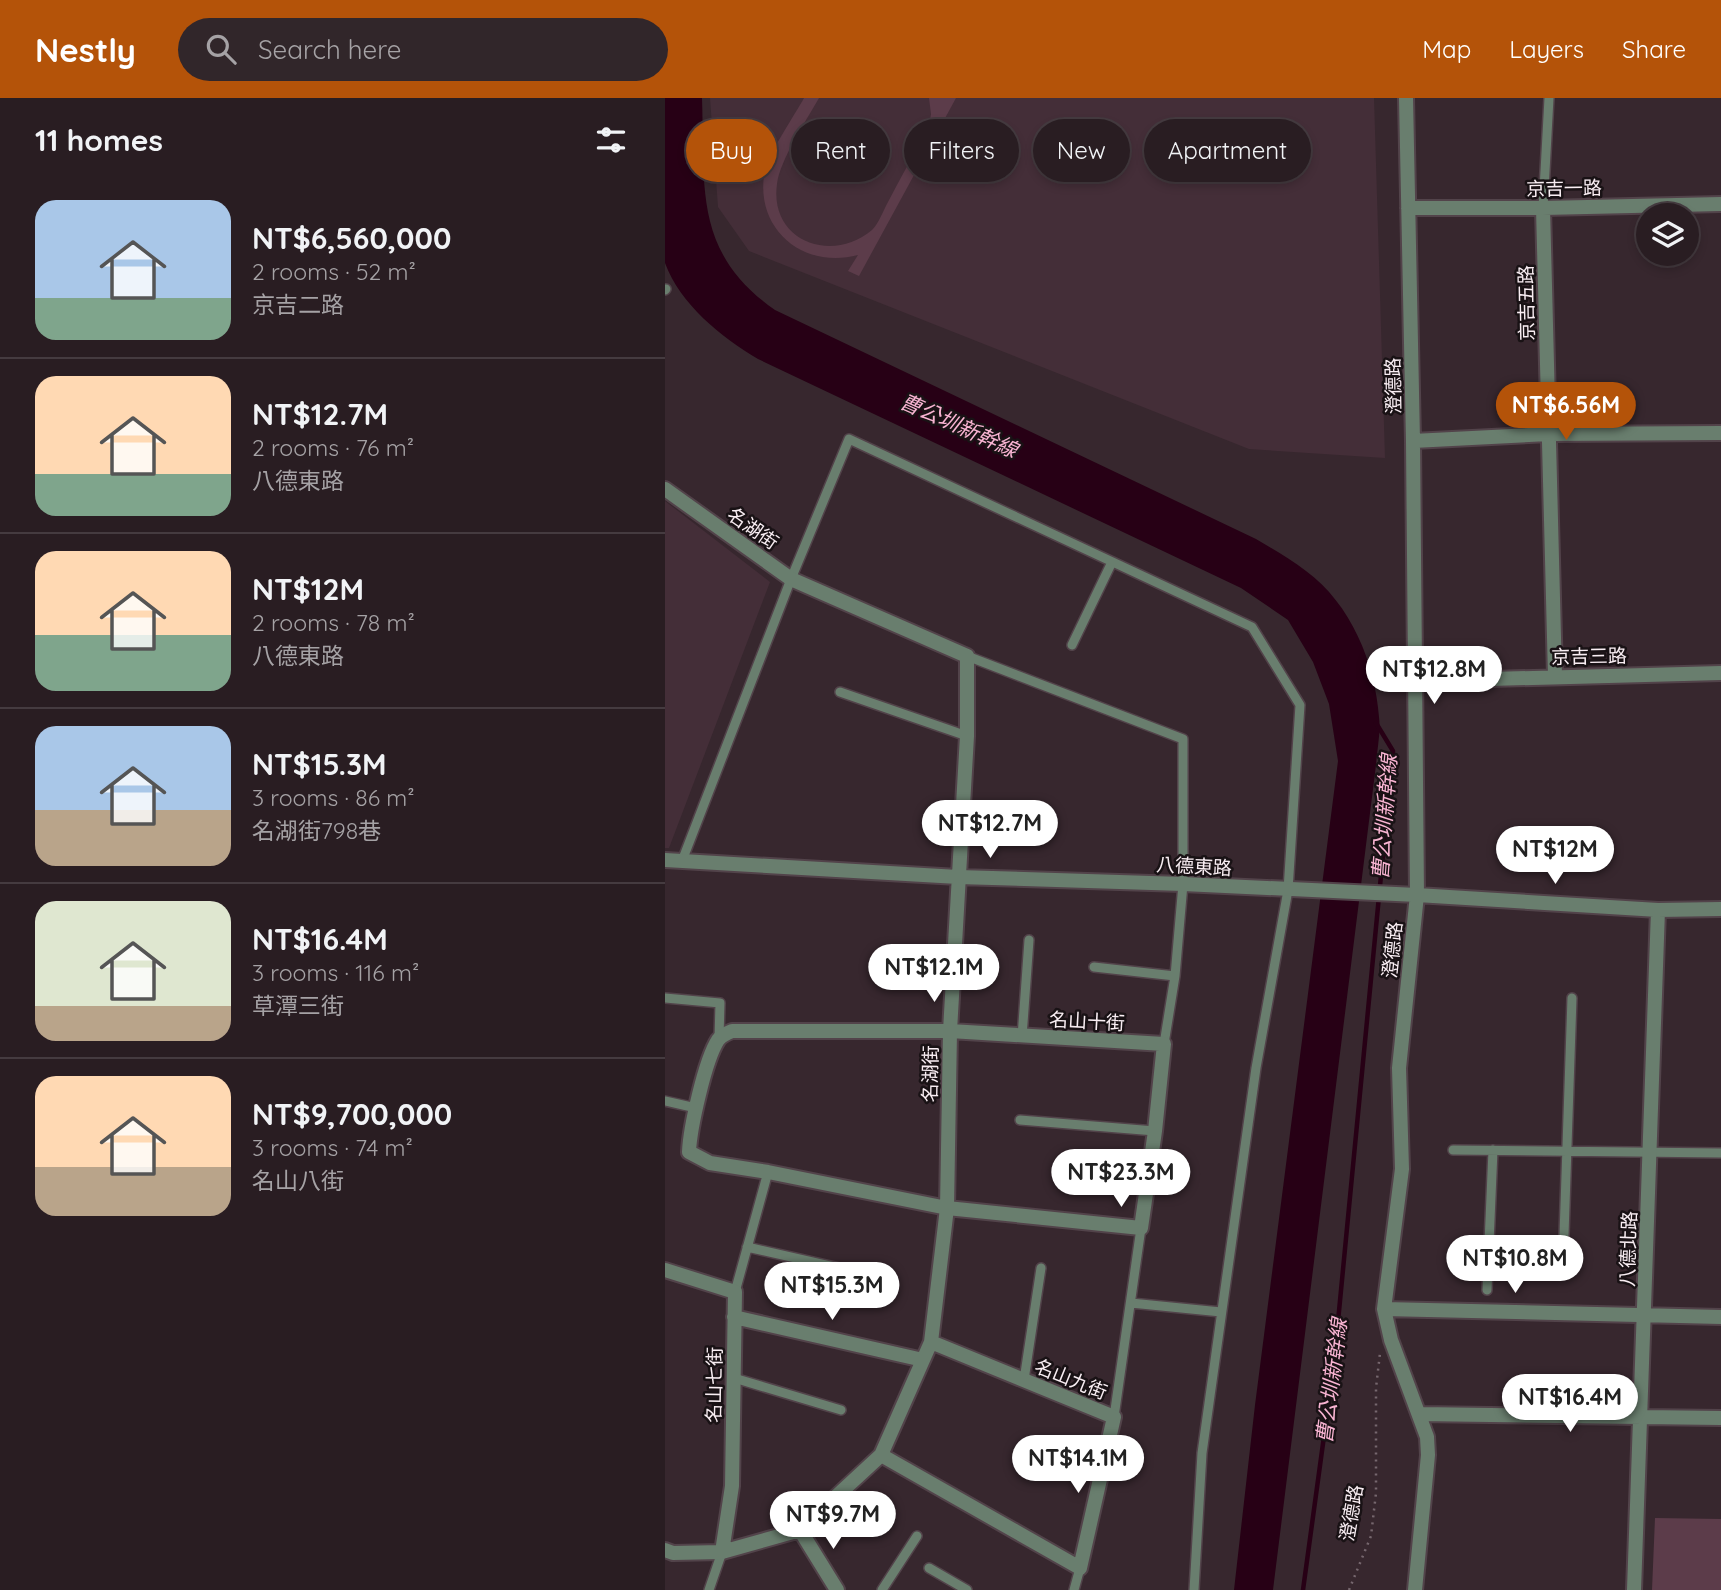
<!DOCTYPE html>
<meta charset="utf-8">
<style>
:root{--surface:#291d22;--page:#31262a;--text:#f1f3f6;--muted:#a5a2a5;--line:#453b40;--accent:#b45309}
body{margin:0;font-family:Quicksand,"Noto Sans TC",sans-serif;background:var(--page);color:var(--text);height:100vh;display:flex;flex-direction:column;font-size:26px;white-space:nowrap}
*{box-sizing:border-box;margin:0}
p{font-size:23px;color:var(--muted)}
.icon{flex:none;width:38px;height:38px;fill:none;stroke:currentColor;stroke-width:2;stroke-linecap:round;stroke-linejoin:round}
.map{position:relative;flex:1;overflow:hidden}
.sheet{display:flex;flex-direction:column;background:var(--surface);width:665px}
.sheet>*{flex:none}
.hud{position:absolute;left:21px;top:21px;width:665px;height:63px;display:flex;gap:14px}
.buttons{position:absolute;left:971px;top:105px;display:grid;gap:14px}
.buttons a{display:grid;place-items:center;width:63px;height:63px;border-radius:50%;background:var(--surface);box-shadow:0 4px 10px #0003,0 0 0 2px var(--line);font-size:35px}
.price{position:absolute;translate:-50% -60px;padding:0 16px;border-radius:24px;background:#fff;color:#222;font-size:23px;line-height:46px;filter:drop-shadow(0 2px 4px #0008)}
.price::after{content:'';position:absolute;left:50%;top:42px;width:21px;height:16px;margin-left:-10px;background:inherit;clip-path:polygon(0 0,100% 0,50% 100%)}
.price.selected{background:var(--accent);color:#fff}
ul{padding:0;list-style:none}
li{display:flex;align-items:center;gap:21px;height:175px;padding:0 35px}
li+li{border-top:2px solid var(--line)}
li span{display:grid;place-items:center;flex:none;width:196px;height:140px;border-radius:21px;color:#555}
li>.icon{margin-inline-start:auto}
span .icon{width:84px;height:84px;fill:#fffc;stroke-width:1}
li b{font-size:30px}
h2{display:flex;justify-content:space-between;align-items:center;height:84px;padding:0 35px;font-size:30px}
.pill{padding:0 24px;border-radius:32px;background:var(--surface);box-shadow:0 4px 10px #0003,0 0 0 2px var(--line);font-size:24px;line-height:63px}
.pill.selected{background:var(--accent);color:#fff}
header{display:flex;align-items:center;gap:42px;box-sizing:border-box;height:98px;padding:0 35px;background:var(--accent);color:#fff}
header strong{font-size:33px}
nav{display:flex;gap:38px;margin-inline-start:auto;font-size:24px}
.search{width:490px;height:63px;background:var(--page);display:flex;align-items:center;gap:18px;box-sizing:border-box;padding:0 24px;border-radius:38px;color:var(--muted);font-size:26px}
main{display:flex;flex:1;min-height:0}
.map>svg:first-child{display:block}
</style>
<header>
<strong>Nestly</strong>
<div class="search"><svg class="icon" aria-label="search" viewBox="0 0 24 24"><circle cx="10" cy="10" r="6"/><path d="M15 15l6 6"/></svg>Search here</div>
<nav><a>Map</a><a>Layers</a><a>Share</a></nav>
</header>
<main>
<section class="sheet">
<h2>11 homes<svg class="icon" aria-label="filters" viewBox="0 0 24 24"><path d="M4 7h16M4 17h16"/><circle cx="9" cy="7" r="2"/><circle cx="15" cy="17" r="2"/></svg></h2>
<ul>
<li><span style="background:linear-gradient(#a9c7e8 70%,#7fa58c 0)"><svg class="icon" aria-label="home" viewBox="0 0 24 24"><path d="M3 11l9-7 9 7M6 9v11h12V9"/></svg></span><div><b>NT$6,560,000</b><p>2 rooms · 52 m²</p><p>京吉二路</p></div></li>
<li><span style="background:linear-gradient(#ffd9b3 70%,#7fa58c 0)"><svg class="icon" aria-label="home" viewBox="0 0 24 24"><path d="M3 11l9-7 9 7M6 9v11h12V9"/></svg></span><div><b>NT$12.7M</b><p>2 rooms · 76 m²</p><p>八德東路</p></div></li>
<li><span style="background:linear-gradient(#ffd9b3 60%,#7fa58c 0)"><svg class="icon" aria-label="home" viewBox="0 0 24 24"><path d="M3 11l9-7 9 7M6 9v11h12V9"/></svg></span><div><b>NT$12M</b><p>2 rooms · 78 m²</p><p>八德東路</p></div></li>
<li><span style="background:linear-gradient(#a9c7e8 60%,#b9a48a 0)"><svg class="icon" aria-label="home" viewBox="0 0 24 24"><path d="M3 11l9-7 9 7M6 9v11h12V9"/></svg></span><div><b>NT$15.3M</b><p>3 rooms · 86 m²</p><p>名湖街798巷</p></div></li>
<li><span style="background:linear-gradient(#dfe7d0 75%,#b9a48a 0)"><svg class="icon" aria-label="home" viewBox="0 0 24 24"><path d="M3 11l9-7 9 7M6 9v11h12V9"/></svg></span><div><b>NT$16.4M</b><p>3 rooms · 116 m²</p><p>草潭三街</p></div></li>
<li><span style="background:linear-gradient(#ffd9b3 65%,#b9a48a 0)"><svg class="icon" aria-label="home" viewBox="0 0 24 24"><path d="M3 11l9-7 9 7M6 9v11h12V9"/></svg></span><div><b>NT$9,700,000</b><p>3 rooms · 74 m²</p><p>名山八街</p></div></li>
</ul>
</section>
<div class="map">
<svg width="1056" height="1492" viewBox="0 0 1056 1492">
<rect width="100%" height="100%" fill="#37272e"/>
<path fill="#442e38" d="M45 0H709L720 360 584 351 84 153 53 109Z
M0 403 105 484 4 750H0Z"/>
<path fill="#5c3c4a" d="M139 0H154C141 23 115 62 112 86 104 143 167 166 207 132 214 125 218 113 223 104 236 79 250 54 264 29L266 16 264 0H291L194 178 183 173 193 157C138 172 88 130 100 72 102 58 131 15 139 0Z
M990 1420 1056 1421V1492H987Z"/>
<path fill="#270015" d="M0 0H37C40 89 28 155 110 212L591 441C608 451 625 461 641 473 686 506 710 565 714 619 716 634 712 651 711 667L608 1492H569L590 1307 673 663 664 606 648 564 623 522 576 490 93 261C56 239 15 206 0 165Z"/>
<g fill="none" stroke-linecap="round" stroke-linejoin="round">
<path stroke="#270015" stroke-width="4.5" d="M638 1492 669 1265 728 653 711 625"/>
<g stroke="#52434a" stroke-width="12">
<path id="lane" d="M878 110 884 0
M0 192 1 191
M407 547 447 464
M302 558 518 641V786L510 878 499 946
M175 594 302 638
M17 763 126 481 184 341 587 529 635 607 623 792 591 970 537 1355 529 1492
M429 869 510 878
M0 900 55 905 54 940
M357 939 364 842
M0 1003 31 1010
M355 1022 490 1033
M788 1052 1056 1055
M899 1137 907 900
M82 1149 218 1180
M822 1192 828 1052
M70 1194 103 1074
M466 1205 556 1214
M69 1280 176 1312
M359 1282 376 1170
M449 1319 476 1130
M264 1470 302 1492
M44 1492 57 1454
M217 1492 252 1438
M409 1492 415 1470"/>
</g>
<g stroke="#52434a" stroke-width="18">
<path id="street" d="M741 0 748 343 752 797 734 970 737 1071 719 1211 726 1242 762 1339 763 1357 750 1492
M743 110H878L1056 106
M878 110 890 578
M748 343 883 336 1056 335
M0 391 126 481 302 558V638L285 933 282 1110 266 1244 216 1357 135 1432 57 1454 8 1455 0 1452
M751 583 1056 575
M0 762 293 779 518 786 752 797 993 812 1056 811
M67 933H285L499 946 490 1033 476 1130 282 1110 103 1074 45 1065 24 1054C25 1030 40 962 53 942 56 938 62 935 67 933Z
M0 1172 70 1194 67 1388 57 1454
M719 1211 1056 1219
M69 1219 258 1262
M754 1316 1056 1320
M216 1357 415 1470 449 1319 266 1244
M135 1432 172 1492
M969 1492 993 812"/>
</g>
<path stroke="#76676e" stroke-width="2.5" stroke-dasharray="2 5" stroke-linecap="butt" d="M684 1492 706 1438 711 1395V1290L715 1255"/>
<use href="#lane" stroke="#697e6e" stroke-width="9"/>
<use href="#street" stroke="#697e6e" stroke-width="14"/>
</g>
<g text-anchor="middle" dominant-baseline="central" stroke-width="5" stroke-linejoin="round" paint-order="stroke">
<g font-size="19" fill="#f9eef3" stroke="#191215">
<text transform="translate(899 90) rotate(-1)">京吉一路</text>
<text transform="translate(861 205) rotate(-91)">京吉五路</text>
<text transform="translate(728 288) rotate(-91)">澄德路</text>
<text transform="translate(88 430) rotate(35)">名湖街</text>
<text transform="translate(924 558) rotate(-1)">京吉三路</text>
<text transform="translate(529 768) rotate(3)">八德東路</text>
<text transform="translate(727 852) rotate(-84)">澄德路</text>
<text transform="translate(422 923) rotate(3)">名山十街</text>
<text transform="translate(265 976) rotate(-89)">名湖街</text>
<text transform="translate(963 1151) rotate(-88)">八德北路</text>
<text transform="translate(406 1281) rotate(22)">名山九街</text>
<text transform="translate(49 1287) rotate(-89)">名山七街</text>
<text transform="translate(686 1415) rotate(-80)">澄德路</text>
</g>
<g font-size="21" font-style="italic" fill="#f8b4d2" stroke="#191215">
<text transform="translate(294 327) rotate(24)">曹公圳新幹線</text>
<text transform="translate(719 719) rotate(-86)">曹公圳新幹線</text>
<text transform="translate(666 1283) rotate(-83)">曹公圳新幹線</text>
</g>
</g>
</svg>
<div class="buttons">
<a><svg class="icon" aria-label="layers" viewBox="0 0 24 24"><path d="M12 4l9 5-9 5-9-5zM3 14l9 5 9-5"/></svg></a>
</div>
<b class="price selected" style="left:901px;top:344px">NT$6.56M</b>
<b class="price" style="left:769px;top:608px">NT$12.8M</b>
<b class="price" style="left:325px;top:762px">NT$12.7M</b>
<b class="price" style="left:890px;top:788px">NT$12M</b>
<b class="price" style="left:269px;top:906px">NT$12.1M</b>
<b class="price" style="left:456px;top:1111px">NT$23.3M</b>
<b class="price" style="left:850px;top:1197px">NT$10.8M</b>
<b class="price" style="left:167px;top:1224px">NT$15.3M</b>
<b class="price" style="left:905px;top:1336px">NT$16.4M</b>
<b class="price" style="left:413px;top:1397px">NT$14.1M</b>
<b class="price" style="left:168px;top:1453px">NT$9.7M</b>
<div class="hud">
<a class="pill selected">Buy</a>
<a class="pill">Rent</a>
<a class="pill">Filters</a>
<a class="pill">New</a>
<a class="pill">Apartment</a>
</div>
</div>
</main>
